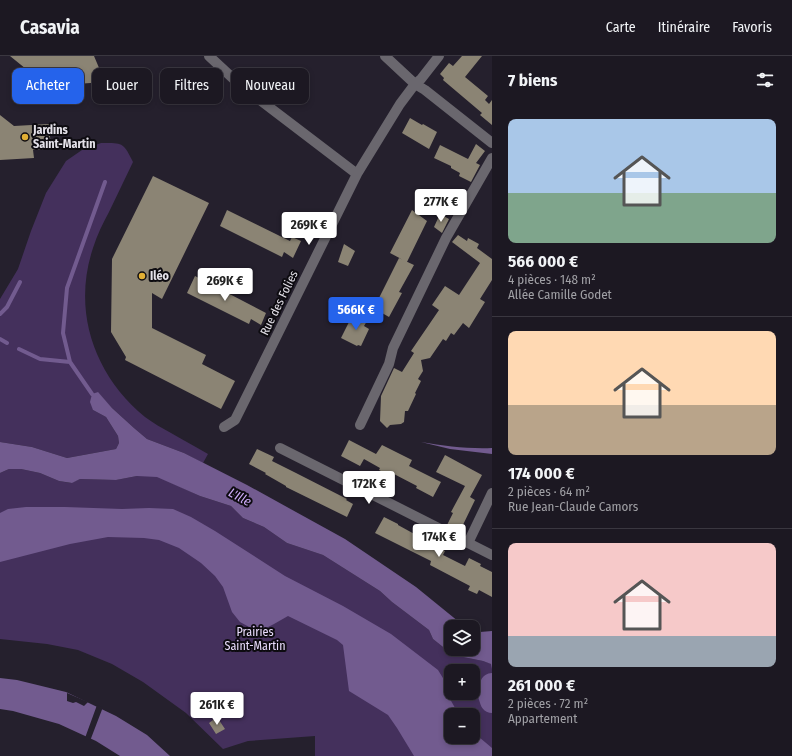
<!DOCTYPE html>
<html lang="fr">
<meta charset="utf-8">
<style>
:root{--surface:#1c1822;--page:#25212a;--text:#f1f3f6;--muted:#a0a0a5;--line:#3a3740;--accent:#2563eb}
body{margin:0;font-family:"Fira Sans Condensed",sans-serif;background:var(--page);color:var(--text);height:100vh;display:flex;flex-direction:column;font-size:15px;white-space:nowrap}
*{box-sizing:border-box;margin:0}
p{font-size:13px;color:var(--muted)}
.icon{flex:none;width:22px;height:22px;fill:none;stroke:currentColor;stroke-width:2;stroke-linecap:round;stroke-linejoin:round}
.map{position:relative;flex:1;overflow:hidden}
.sheet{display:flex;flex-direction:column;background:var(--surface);width:300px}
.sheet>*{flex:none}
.hud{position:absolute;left:12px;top:12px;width:380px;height:36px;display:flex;gap:8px}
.buttons{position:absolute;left:444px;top:564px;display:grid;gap:8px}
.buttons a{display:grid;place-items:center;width:36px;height:36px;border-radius:8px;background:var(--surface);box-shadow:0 2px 6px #0003,0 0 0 1px var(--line);font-size:20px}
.price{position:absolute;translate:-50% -34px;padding:0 9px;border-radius:4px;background:#fff;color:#222;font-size:13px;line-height:26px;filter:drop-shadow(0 1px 2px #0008)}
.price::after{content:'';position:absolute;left:50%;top:24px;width:12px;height:9px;margin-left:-6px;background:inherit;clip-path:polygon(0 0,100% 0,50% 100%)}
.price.active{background:var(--accent);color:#fff}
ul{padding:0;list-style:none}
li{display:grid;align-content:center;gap:8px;height:212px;padding:0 16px}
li+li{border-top:1px solid var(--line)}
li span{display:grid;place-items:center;height:124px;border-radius:8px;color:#555}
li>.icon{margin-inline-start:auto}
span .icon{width:72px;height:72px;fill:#fffc;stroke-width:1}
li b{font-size:17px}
h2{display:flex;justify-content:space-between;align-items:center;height:48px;padding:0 16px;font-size:17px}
.pill{padding:0 14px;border-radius:8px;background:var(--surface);box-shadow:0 2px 6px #0003,0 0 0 1px var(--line);font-size:14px;line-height:36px}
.pill.active{background:var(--accent);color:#fff}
header{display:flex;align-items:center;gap:24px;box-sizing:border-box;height:56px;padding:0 20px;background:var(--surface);border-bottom:1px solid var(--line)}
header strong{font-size:19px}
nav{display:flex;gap:22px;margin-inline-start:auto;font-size:14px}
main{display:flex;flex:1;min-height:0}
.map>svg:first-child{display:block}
</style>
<header>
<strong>Casavia</strong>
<nav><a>Carte</a><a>Itinéraire</a><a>Favoris</a></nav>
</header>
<main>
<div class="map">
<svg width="492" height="700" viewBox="0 0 492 700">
<rect width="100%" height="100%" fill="#25202d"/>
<path fill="#44305c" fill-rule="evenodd" d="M101 87C123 87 123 86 133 106 125 123 117 139 109 156 103 167 97 179 93 192 72 255 94 319 145 361 153 367 162 372 171 377 183 384 196 391 208 398L203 407 184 397 147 383 134 372 112 352 97 336 93 354 106 361 118 380 119 387 116 393 67 402 32 391 0 386V243L18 213 31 175 46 137 66 105 82 94Z
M9 413H21L40 417 59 425 71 427 80 423 116 424 137 420H157L200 440 231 450 243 462 264 471 287 487 323 499 380 535 392 546 429 574 433 583 453 599 483 605 492 608V700H315V680L248 685 223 693 186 657 143 626 112 608 78 594 47 588 0 583V417ZM451 615H473V637H451ZM451 659H473V681H451Z"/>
<path fill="#725b8f" d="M98 336 112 352 134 372 147 383 184 397 247 429 345 483 416 531 464 570 467 571H451V593H473V573L480 576 492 575V613L491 608 483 605 453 599 433 583 429 574 392 546 380 535 323 499 287 487 264 471 243 462 231 450 200 440 157 421 137 420 116 424 80 423 72 427 59 425 40 417 21 413H9L0 417V386L32 391 67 402 116 393 119 387 118 380 106 361 93 354 90 346 92 338Z
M421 386C445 390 468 393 492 392V398L450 393Z
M26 451H65L122 453 149 452 173 453 191 461 215 475 285 520 343 550 391 578 438 614 446 627 450 643 459 659H451V681H473V676L492 692V700H414L397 672 388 659 349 635 343 589 337 584 288 560 274 568 266 572H251L240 566 232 556 223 531 215 520 201 507 179 492 159 484 144 482 108 481 70 488 0 506V457L8 453Z
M0 622 17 624 66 636 116 660 147 679 170 700H120L96 685 59 668 13 655 0 653Z"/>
<path fill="#25202d" d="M67 637 88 646 84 650 76 646 73 647 67 645Z
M97 649 103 651 90 685 85 682Z"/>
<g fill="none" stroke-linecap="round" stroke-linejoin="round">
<path stroke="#725b8f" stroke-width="4" d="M0 258 7 251 20 226
M0 283 7 287
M19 293 40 303 70 306
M92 338 70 306 63 277 67 232 105 126"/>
<path stroke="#725b8f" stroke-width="24" d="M492 629 490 639 492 645"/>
</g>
<path fill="#8b8474" d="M10 0H94L105 26 47 30Z
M462 0H482L465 21 488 40 485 44 489 48 492 44V69L480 59 482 57 443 24 444 22 440 18 449 7 453 10Z
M0 59 14 70 49 68 51 93 33 94 34 102 0 104Z
M410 62 422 69 423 68 437 76 429 93 402 77Z
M476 88 485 95 476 107 480 109 471 126 459 120 460 117 451 112V110L434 102 440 89 468 103Z
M153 120 209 147 162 243 152 237V272L206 299 202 308 235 325 221 353 125 304 126 301 111 276 112 203Z
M227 154 290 185 292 181 301 185 293 202 284 196 282 201 220 170Z
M412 154 427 165 407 206 390 197Z
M440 158 449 163 442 177 434 171Z
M458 179 467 185 468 182 479 188 477 192 492 203V224L480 243 485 246 469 272 463 267 454 279 451 277 446 285 443 283 430 302 421 304 423 315 418 323 421 325 415 337 416 338 408 355H405L404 366 401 368 390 369 387 372 380 365 381 340 394 312 402 316 414 297 411 295 439 254 432 249 445 230 459 239 480 207 452 186Z
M344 188 355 195 348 210 338 206Z
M399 202 414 209 399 236 402 237 389 261 375 253 379 245 378 244Z
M195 220 266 257 261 269 251 263 249 268 187 237Z
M353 258 367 265 364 270 369 273 361 290 358 289 357 290 341 282Z
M349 384 376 398 382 389 412 404 409 410 441 426 433 441 416 432 417 430 392 417 391 420 379 414 380 412 364 403 360 410 341 400Z
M257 393 274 401 272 405 296 417 347 443 346 444 353 448 347 461 286 431V430L265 418 266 417 249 408Z
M445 399 482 419 470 441 475 444 460 475 447 469 453 457 451 456 465 430 436 416Z
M384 461 398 468V469L418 480V481L445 495 443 499 465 510 469 502 481 508 480 510 492 516V541L479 534 477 538 468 534 470 530 430 509 431 505 375 477Z
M217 661 225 673 216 678 209 667Z"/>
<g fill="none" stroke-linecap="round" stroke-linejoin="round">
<path stroke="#6a676e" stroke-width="10" d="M209 0 239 28 357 118
M385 0 415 28 425 34 492 87
M360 369 389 308 393 292 446 182 492 102
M224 371 235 364 357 118 400 48 415 28 421 23 439 0
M280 392 492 499
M468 487 492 437"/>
</g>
<g fill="#e1af34" stroke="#0d0b10" stroke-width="1.5">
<circle cx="25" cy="81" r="4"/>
<circle cx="142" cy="220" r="4"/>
</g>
<g text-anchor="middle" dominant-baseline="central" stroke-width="4" stroke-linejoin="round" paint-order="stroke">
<g font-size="12" font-weight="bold" fill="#e4e1e9" stroke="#0d0b10" text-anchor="start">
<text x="33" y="74">Jardins<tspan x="33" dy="14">Saint-Martin</tspan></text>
<text x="150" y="220">Iléo</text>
</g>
<g font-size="12" fill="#e4e1e9" stroke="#0d0b10">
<text transform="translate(279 247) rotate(-64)">Rue des Folies</text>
</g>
<g font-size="12" fill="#eaddfd" stroke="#0d0b10">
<text x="255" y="576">Prairies<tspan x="255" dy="14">Saint-Martin</tspan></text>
</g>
<g font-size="13" font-style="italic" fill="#ceacfa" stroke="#0d0b10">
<text transform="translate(240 441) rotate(29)">L'Ille</text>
</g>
</g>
</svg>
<div class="buttons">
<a><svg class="icon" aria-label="layers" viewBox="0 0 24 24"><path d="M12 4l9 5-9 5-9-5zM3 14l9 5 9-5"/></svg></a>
<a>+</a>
<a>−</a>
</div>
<b class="price" style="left:441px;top:167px">277K €</b>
<b class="price" style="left:309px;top:190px">269K €</b>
<b class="price" style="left:225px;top:246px">269K €</b>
<b class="price active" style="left:356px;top:275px">566K €</b>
<b class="price" style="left:369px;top:449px">172K €</b>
<b class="price" style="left:439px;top:502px">174K €</b>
<b class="price" style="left:217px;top:670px">261K €</b>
<div class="hud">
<a class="pill active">Acheter</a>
<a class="pill">Louer</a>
<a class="pill">Filtres</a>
<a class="pill">Nouveau</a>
</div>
</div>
<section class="sheet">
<h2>7 biens<svg class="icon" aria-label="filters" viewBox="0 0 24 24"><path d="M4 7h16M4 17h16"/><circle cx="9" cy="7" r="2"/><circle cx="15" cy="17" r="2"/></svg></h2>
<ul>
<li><span style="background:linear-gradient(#a9c7e8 60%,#7fa58c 0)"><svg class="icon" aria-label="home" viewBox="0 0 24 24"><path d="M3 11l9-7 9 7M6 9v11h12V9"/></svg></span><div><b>566 000 €</b><p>4 pièces · 148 m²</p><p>Allée Camille Godet</p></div></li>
<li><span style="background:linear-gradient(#ffd9b3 60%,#b9a48a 0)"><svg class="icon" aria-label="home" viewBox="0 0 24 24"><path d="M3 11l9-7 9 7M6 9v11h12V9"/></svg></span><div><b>174 000 €</b><p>2 pièces · 64 m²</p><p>Rue Jean-Claude Camors</p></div></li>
<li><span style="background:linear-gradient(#f6c9c9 75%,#9aa5b1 0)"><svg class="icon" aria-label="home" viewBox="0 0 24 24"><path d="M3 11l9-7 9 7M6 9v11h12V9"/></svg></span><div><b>261 000 €</b><p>2 pièces · 72 m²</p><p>Appartement</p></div></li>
</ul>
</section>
</main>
